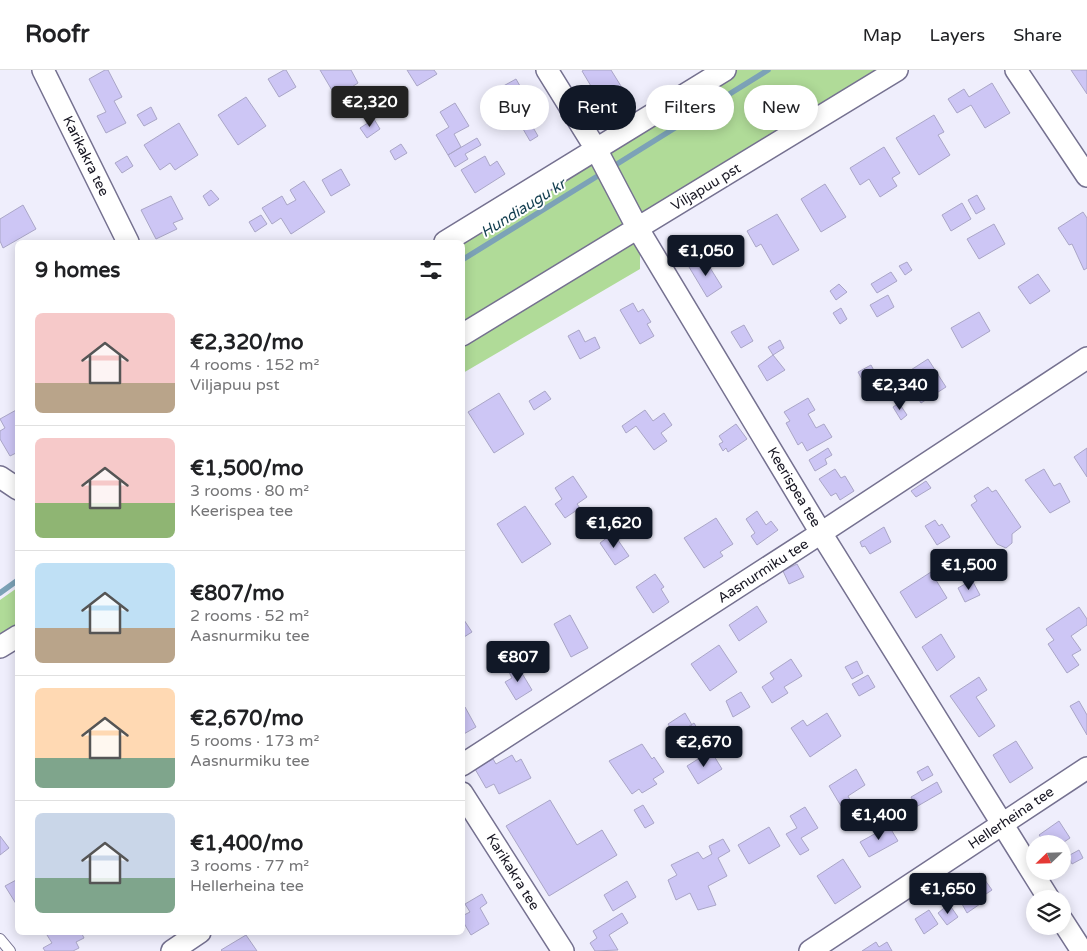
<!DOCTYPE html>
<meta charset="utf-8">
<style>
:root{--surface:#fff;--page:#f2f2f2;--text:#202124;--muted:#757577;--line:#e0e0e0;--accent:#111827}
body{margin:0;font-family:"Varela Round",sans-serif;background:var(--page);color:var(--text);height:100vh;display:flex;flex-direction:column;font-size:19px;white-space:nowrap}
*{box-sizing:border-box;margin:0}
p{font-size:16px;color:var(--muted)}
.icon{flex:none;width:28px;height:28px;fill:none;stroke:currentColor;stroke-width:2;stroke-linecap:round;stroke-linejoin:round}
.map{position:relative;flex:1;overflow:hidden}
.details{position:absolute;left:15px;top:170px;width:450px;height:695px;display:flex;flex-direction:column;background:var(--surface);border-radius:8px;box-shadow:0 2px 12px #0003}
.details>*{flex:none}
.top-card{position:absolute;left:480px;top:15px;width:475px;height:45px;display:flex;gap:10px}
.needle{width:32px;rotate:247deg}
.tools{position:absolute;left:1026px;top:765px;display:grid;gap:10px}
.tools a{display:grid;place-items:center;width:45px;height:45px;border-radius:50%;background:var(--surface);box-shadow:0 2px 12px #0003;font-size:25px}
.price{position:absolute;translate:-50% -42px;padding:0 11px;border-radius:5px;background:var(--accent);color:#fff;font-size:16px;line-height:32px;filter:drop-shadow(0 1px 2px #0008)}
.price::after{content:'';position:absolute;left:50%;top:30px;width:15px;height:11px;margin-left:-8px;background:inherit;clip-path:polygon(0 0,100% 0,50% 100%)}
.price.active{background:#222;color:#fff}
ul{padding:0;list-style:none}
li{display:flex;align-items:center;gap:15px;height:125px;padding:0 20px}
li+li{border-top:1px solid var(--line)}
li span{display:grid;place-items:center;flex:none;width:140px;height:100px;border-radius:8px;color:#555}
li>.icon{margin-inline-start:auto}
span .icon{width:60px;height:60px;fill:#fffc;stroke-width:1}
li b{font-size:21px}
h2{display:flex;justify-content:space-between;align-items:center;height:60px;padding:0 20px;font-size:21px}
.chip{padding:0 18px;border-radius:22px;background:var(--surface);box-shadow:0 2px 12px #0003;font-size:18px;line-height:45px}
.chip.active{background:var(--accent);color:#fff}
header{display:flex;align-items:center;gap:30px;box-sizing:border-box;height:70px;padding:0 25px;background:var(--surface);border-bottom:1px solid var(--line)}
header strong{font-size:24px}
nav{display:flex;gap:28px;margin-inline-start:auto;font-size:18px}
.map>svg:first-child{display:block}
</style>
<header>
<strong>Roofr</strong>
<nav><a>Map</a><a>Layers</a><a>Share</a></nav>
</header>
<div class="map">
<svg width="1087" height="881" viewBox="0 0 1087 881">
<rect width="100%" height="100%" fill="#efeefc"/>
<path fill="#b0db98" d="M737 0H894L640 151V199L463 303 462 172H453Z
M17 518V565L0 575V530Z"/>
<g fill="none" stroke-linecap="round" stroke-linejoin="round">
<path stroke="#7ca2b7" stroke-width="5.5" d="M617 94 768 0
M462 190 596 107
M0 523 18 510"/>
</g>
<path fill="#cdc6f5" stroke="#aaa6c7" d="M105 0H108L122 27 114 31 126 53 106 63 97 46 106 42 89 9Z
M284 0H286L296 17 279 27 268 9Z
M320 0H351L358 13 336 27Z
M407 0H434L437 4 417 16Z
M584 0H611L629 29 607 43 582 1Z
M1071 0H1087V24Z
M516 9 528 30 510 39 498 19Z
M992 13 1010 43 985 58 971 35 957 43 948 29 964 19 969 27Z
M246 27 266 56 238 75 218 45Z
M455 33 469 56 454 64 461 77 448 85 436 65 449 57 440 42Z
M151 37 157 49 144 56 137 45Z
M934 45 944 62 938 65 950 85 919 105 896 68Z
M374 49 380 59 367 68 360 58Z
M179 53 198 85 175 100 170 93 160 100 144 75Z
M531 54 538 66 530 71 523 59Z
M477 68 481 75 465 84 468 89 455 97 448 85Z
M401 74 407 83 395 90 390 81Z
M884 77 900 103 892 108 897 116 880 127 869 109 860 115 850 98Z
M127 86 133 96 122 103 115 93Z
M485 86 490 96 497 91 505 104 475 123 461 100Z
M341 99 350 115 331 126 322 110Z
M304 111 325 142 291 164 281 148 272 154 262 138 282 126 287 135 296 130 290 120Z
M825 114 846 147 821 162 801 129Z
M211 120 219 129 209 136 203 126Z
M977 125 985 139 976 144 968 130Z
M171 126 183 149 173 153 177 159 156 169 141 140Z
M962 133 971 149 951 161 942 145Z
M23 135 36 159 3 178 0 171V149Z
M1083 142 1087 148V198L1084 200 1072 174 1069 175 1058 158Z
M777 144 799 180 773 195 761 174 756 177 747 161Z
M261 145 267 154 255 162 249 152Z
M994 154 1005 174 979 189 967 169Z
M704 188 722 217 707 227 689 197Z
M907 192 912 200 905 205 899 196Z
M891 202 897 211 877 223 871 214Z
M1038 204 1050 221 1030 234 1018 217Z
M839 214 847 222 836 230 830 221Z
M888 225 894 237 877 247 870 235Z
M633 233 638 242 643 239 651 252 647 254 654 266 640 274 620 240Z
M841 238 847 249 840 254 833 243Z
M979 242 990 261 962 278 951 258Z
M744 255 753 271 741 278 731 262Z
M579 260 585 272 595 267 600 278 580 289 568 266Z
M780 270 784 278 773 285 768 277Z
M773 285 785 300 767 311 758 296Z
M928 289 946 317 921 333 903 305Z
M871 295 878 308 865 315 858 302Z
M885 309 892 319 886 323 879 313Z
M545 321 551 329 534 340 529 331Z
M499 323 524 364 494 383 468 342Z
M808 328 815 340 808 344 816 358 824 354 832 367 807 381 802 372 798 375 786 353 790 351 784 342Z
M899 333 907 345 901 350 893 337Z
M18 339V386L16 383 10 386 0 369V361L5 358 0 349Z
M645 340 653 351 664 343 672 355 661 363 667 371 654 380 636 356 626 363 622 356Z
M736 354 747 369 728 382 726 378 723 381 719 374 723 372 719 366Z
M828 378 832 385 825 389 827 394 815 401 809 390Z
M1087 378V407L1074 387Z
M835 399 841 408 845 406 854 421 840 430 836 423 831 426 819 409Z
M1044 399 1054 416 1060 413 1070 432 1050 443 1025 410Z
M573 406 587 427 577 434 580 438 565 448 555 434 562 429 555 418Z
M926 411 931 418 916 427 911 421Z
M988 417 992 422 996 420 1021 457 1012 464V473L1006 478 997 474 971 435 977 431 974 426Z
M525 436 551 474 522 493 497 454Z
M757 441 766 455 771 451 778 460 757 475 751 466 755 463 746 449Z
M716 448 733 474 720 482 723 486 704 498 684 468Z
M935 450 939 456 942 454 950 467 937 475 925 456Z
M884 457 891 472 870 484 865 476 862 477 860 472Z
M613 463 629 486 615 495 600 473Z
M797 494 804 507 789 514 783 501Z
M931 502 947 528 916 548 900 522Z
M655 504 664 517 661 519 669 532 653 543 636 517Z
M972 510 980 525 965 532 958 518Z
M757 536 767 552 739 571 729 555Z
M1079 537 1087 549V555L1071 566 1081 580 1072 585 1079 595 1067 603 1048 574 1054 570 1046 559Z
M570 545 588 578 571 587 554 554Z
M464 550 472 562 464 567 462 563Z
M941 564 955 587 937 601 922 577Z
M719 575 737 602 710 621 691 594Z
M791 589 802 606 784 617 788 623 772 633 762 617 774 609 770 603Z
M857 591 863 603 852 609 845 597Z
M517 595 532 620 516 630 505 612 512 608 508 600Z
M868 605 875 617 859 626 852 614Z
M979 607 987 620 976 627 995 656 979 667 950 626Z
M741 622 750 637 733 647 726 631Z
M1079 631 1087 645V665L1070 636Z
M465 637 476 657 462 665V639Z
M685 643 692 655 675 665 668 654Z
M827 643 841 666 810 687 791 658 803 650 807 656Z
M694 653 705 671 682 686 671 668Z
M1016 671 1033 698 1010 713 993 685Z
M642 674 652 689 654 687 664 702 653 709 657 714 642 723 639 719 632 724 609 691Z
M711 681 722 699 698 714 687 696Z
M512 685 516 692 521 689 531 708 499 724 494 714 486 718 475 699 493 689 496 694Z
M928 696 933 705 922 711 917 702Z
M856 699 865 715 848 726 850 730 841 736 829 716Z
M937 712 942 722 916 737 911 727Z
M550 730 577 775 602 760 617 785 549 826 506 756Z
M643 735 654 753 645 758 634 740Z
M805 737 818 758 801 768 809 780 800 785 786 764 797 758 790 746Z
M1059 751 1070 768 1061 774H1046L1039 765Z
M889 756 898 771 869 787 860 772Z
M769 757 780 776 749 794 738 775Z
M0 766 9 778 0 785Z
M723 769 730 781 718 788 727 806 708 816 716 835 698 840 690 823 676 830 668 810 677 805 671 795 698 782 703 789 712 784 709 776Z
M1079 780 1083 788 1072 794 1068 786Z
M843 789 861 817 835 834 817 806Z
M980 803 992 820 977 830 980 834 967 843 962 834 965 831 957 818Z
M18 809V837L5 816Z
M627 811 636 827 613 841 604 825Z
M482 824 487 833 480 838 489 854 471 865 462 850V846L470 842 465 834Z
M949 834 958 847 947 855 938 843Z
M929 840 938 854 924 864 915 849Z
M622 843 628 853 609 865 618 880 595 881 590 873 597 868 593 861Z
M51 862H81L84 868 76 872 79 878 73 881H45L43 878 52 873 47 865Z
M246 865 257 881H222L221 880Z
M876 872 879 877 887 872 892 881H862Z"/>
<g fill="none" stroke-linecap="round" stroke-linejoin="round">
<g stroke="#757190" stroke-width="12">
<path id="service" d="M0 869 10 881"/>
</g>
<g stroke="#757190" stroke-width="24">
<path id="minor" d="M43 0 128 172
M547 0 596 79 638 159 821 463 1049 829
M1016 0 1087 106
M445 172 725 0
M462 265 897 0
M0 407 18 419
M0 577 18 566
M462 695 821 463 1087 288
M462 723 563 881
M1062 850 1082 881
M172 881 200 862
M810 881 1087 698"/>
</g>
<use href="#service" stroke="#fff" stroke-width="10"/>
<use href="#minor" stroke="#fff" stroke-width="21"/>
</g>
<g text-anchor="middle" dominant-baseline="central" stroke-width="4" stroke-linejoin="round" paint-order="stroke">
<g font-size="14" fill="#171622" stroke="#fff">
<text transform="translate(86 86) rotate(64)">Karikakra tee</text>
<text transform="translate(706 117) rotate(-31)">Viljapuu pst</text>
<text transform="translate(794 417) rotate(59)">Keerispea tee</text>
<text transform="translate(763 501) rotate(-33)">Aasnurmiku tee</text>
<text transform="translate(1011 748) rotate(-34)">Hellerheina tee</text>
<text transform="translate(513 802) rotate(58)">Karikakra tee</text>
</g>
<g font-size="15" font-style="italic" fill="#123e4f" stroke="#fff">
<text transform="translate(523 138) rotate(-32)">Hundiaugu kr</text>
</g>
</g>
</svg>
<div class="tools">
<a><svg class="needle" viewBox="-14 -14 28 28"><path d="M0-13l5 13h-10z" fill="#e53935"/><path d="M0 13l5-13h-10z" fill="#757577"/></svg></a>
<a><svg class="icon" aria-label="layers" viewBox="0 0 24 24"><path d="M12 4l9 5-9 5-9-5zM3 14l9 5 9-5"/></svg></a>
</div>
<b class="price active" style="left:370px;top:58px">€2,320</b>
<b class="price" style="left:706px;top:207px">€1,050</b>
<b class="price" style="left:900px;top:341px">€2,340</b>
<b class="price" style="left:614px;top:479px">€1,620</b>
<b class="price" style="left:969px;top:521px">€1,500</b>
<b class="price" style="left:518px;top:613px">€807</b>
<b class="price" style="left:704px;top:698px">€2,670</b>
<b class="price" style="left:879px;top:771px">€1,400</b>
<b class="price" style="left:948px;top:845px">€1,650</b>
<div class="top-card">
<a class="chip">Buy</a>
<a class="chip active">Rent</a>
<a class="chip">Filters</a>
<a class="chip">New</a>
</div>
<section class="details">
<h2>9 homes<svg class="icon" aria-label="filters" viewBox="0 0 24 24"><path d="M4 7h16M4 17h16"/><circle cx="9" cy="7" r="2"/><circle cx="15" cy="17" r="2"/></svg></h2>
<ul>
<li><span style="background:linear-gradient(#f6c9c9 70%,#b9a48a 0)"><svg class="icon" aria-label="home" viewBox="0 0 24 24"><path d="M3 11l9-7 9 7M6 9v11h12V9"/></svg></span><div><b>€2,320/mo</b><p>4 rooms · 152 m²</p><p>Viljapuu pst</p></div></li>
<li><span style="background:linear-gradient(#f6c9c9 65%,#8fb573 0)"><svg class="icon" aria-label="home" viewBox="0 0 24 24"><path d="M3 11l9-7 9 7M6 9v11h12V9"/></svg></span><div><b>€1,500/mo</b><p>3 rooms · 80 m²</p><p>Keerispea tee</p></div></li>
<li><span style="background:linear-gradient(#bfe0f5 65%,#b9a48a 0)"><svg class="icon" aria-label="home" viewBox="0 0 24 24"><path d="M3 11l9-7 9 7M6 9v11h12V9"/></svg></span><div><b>€807/mo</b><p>2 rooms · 52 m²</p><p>Aasnurmiku tee</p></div></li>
<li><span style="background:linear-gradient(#ffd9b3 70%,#7fa58c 0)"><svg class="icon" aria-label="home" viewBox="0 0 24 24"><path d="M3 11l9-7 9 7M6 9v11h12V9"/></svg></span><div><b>€2,670/mo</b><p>5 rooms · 173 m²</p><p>Aasnurmiku tee</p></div></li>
<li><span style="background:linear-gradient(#c9d6e8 65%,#7fa58c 0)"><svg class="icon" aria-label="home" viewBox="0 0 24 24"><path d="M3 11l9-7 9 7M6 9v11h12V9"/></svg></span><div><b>€1,400/mo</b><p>3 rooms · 77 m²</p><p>Hellerheina tee</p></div></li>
</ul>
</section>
</div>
